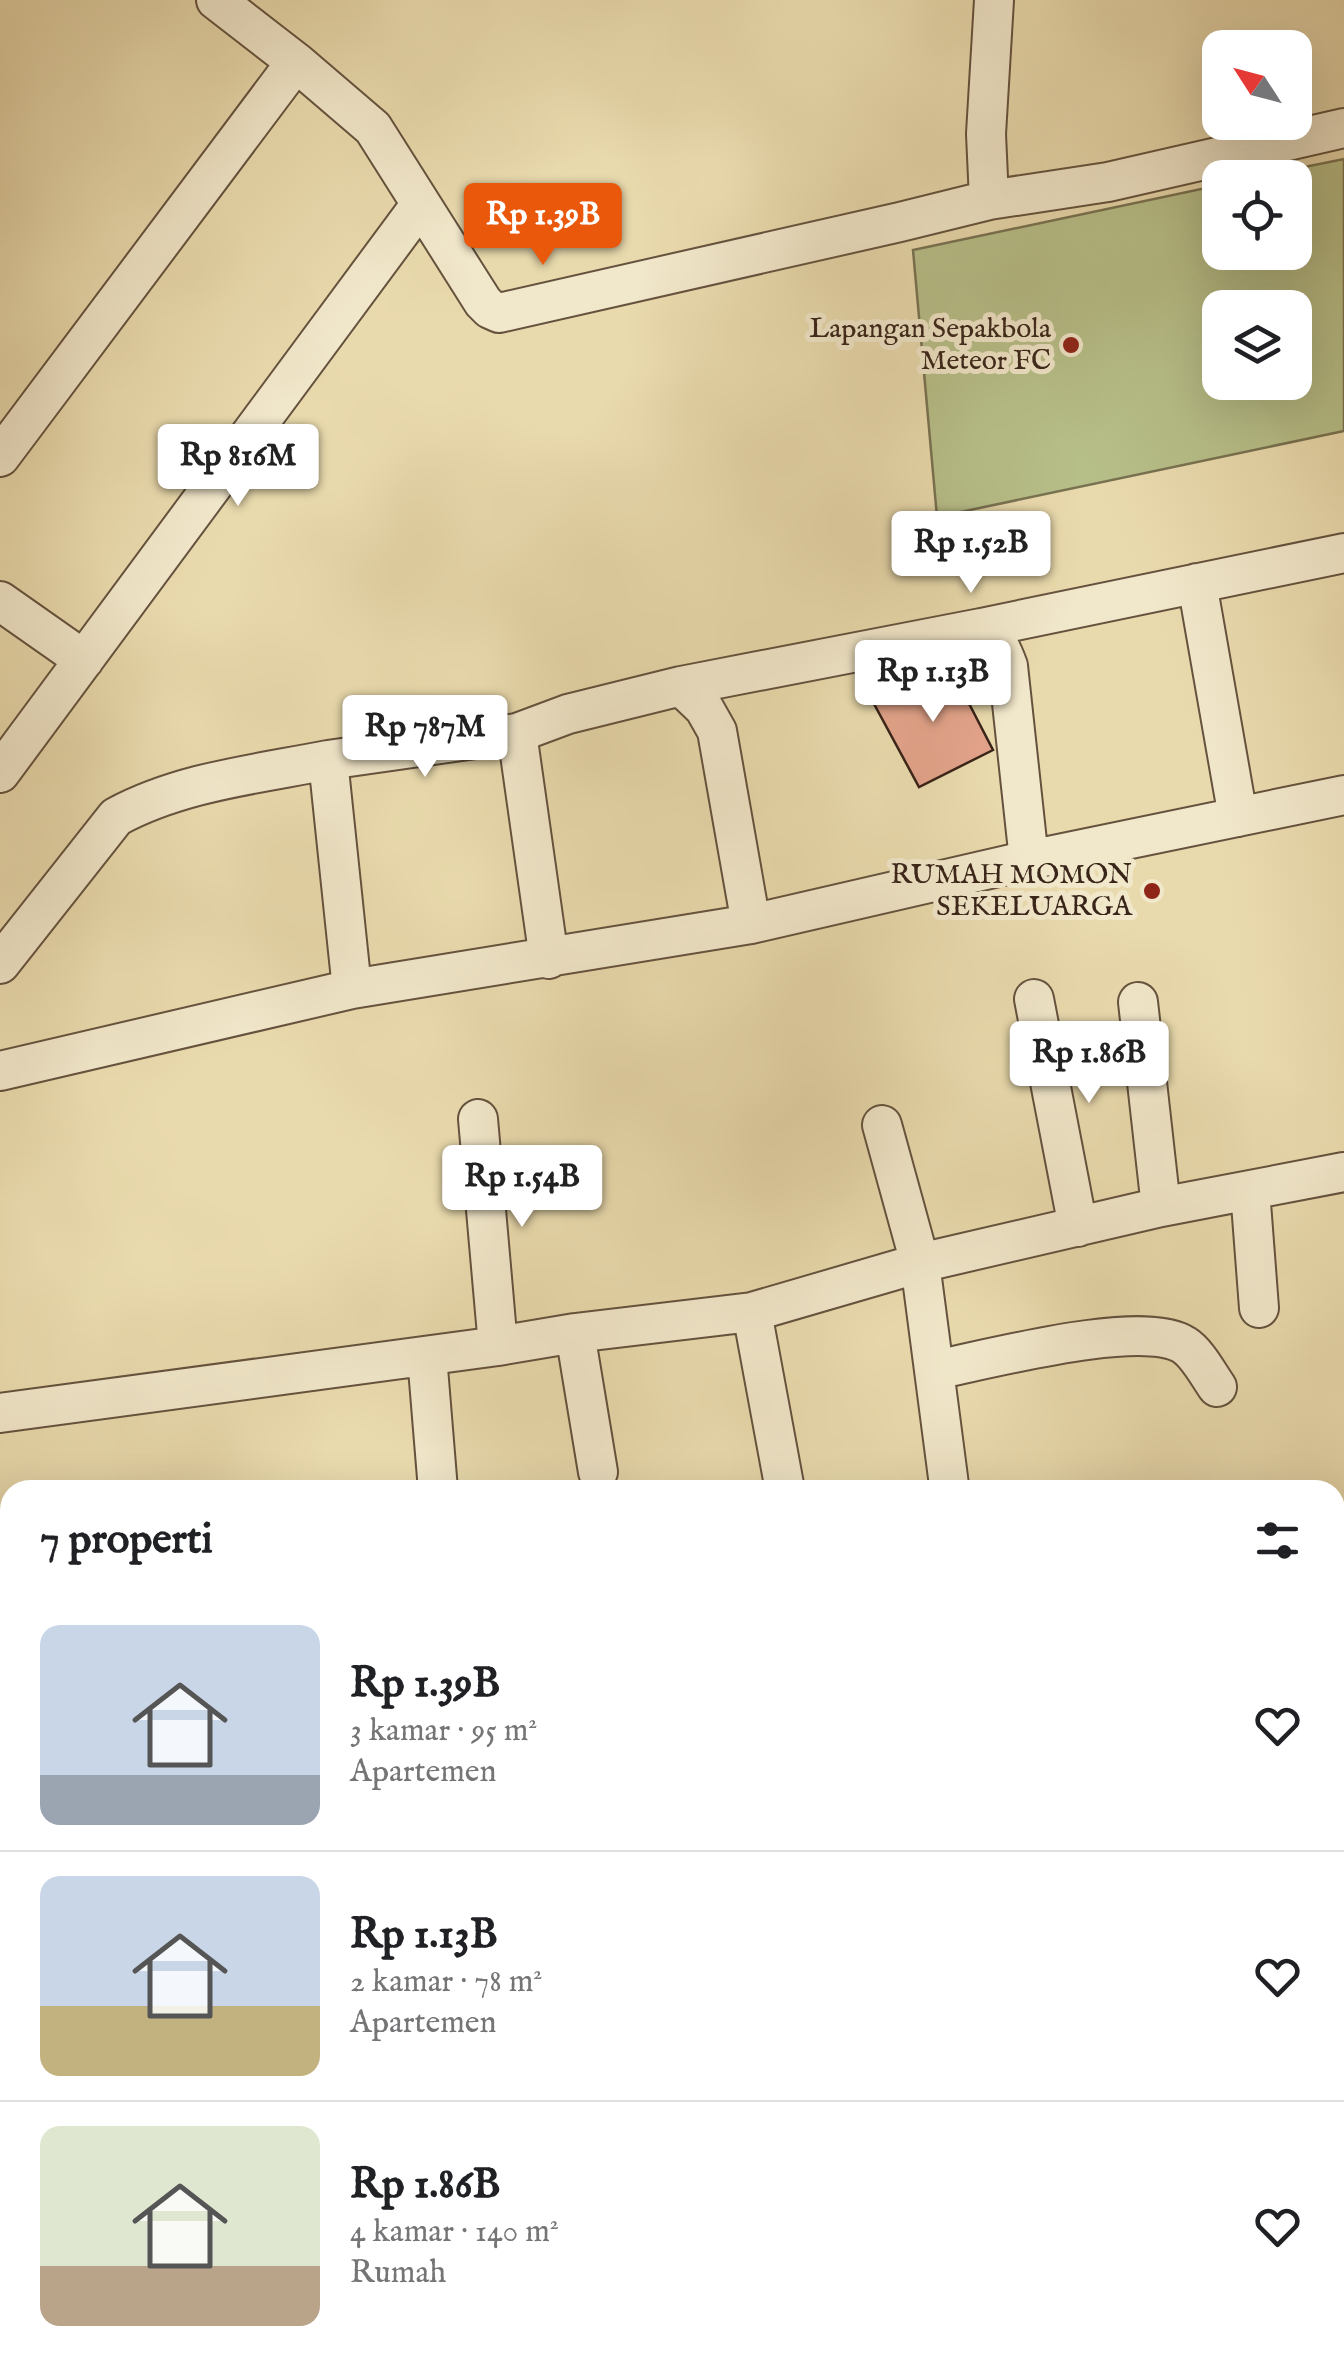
<!DOCTYPE html>
<html lang="id">
<meta charset="utf-8">
<style>
:root{--surface:#fff;--page:#f6f6f6;--text:#202124;--muted:#757577;--line:#e0e0e0;--accent:#ea580c}
body{margin:0;font-family:"IM FELL English",serif;background:var(--page);color:var(--text);height:100vh;display:flex;flex-direction:column;font-size:38px;white-space:nowrap}
*{box-sizing:border-box;margin:0}
p{font-size:32px;color:var(--muted)}
.icon{flex:none;width:55px;height:55px;fill:none;stroke:currentColor;stroke-width:2;stroke-linecap:round;stroke-linejoin:round}
.map{position:relative;flex:1;overflow:hidden}
.side{position:absolute;left:0px;top:1480px;width:1345px;height:892px;display:flex;flex-direction:column;background:var(--surface);border-radius:30px 30px 0 0;box-shadow:0 10px 40px #0002}
.side>*{flex:none}
.needle{width:65px;rotate:306deg}
.tools{position:absolute;left:1202px;top:30px;display:grid;gap:20px}
.tools a{display:grid;place-items:center;width:110px;height:110px;border-radius:20px;background:var(--surface);box-shadow:0 10px 40px #0002;font-size:50px}
.price{position:absolute;translate:-50% -85px;padding:0 22px;border-radius:10px;background:#fff;color:#222;font-size:32px;line-height:65px;filter:drop-shadow(0 2px 5px #0008)}
.price::after{content:'';position:absolute;left:50%;top:60px;width:30px;height:22px;margin-left:-15px;background:inherit;clip-path:polygon(0 0,100% 0,50% 100%)}
.price.selected{background:var(--accent);color:#fff}
ul{padding:0;list-style:none}
li{display:flex;align-items:center;gap:30px;height:250px;padding:0 40px}
li+li{border-top:2px solid var(--line)}
li span{display:grid;place-items:center;flex:none;width:280px;height:200px;border-radius:20px;color:#555}
li>.icon{margin-inline-start:auto}
span .icon{width:120px;height:120px;fill:#fffc;stroke-width:1}
li b{font-size:42px}
h2{display:flex;justify-content:space-between;align-items:center;height:120px;padding:0 40px;font-size:42px}
.map>svg:first-child{display:block}
</style>
<div class="map">
<svg width="1344" height="2372" viewBox="0 0 1344 2372">
<rect width="100%" height="100%" fill="#e9daad"/>
<filter id="stains"><feTurbulence type="fractalNoise" baseFrequency=".002" numOctaves="4"/><feColorMatrix values="0 0 0 0 .2 0 0 0 0 .09 0 0 0 0 .02 0 0 0 .5 -.17"/></filter>
<radialGradient id="worn" r=".72"><stop offset=".6" stop-color="#630" stop-opacity="0"/><stop offset="1" stop-color="#630" stop-opacity=".3"/></radialGradient>
<path fill="#b7bf89" stroke="#787251" stroke-width="2.5" fill-rule="evenodd" d="M1344 159V431L937 517 913 250 1220 185V252H1295V178L1255 177ZM1220 308H1295V382H1220Z"/>
<path fill="#e2a38a" stroke="#392419" stroke-width="2.5" d="M947 661 993 750 919 787 873 702Z
M886 2362H1065L1067 2372H889Z"/>
<g fill="none" stroke-linecap="round" stroke-linejoin="round">
<g stroke="#65523e" stroke-width="42">
<path id="minor" d="M216 0 296 62 373 128 483 302 490 309 499 313 900 222 989 200
M994 0 986 134 989 200 1108 182 1344 128
M0 457 296 62
M1197 583 1238 817
M0 601 84 660
M981 628 1344 553
M681 686 981 628C997 637 1002 650 1008 666L1029 860
M517 733 568 714 681 686 704 708 717 731 751 924
M0 773 421 204
M0 964 116 817C180 782 257 774 328 760
M352 989 328 760 517 733 549 959
M1034 999 1078 1227
M1138 1002 1161 1207
M0 1071 352 989 751 924 1029 860 1344 795
M478 1119 498 1346
M882 1125 920 1263 949 1485
M1250 1190 1259 1308
M752 1312 785 1490
M575 1333 598 1472
M427 1356 438 1490
M935 1370C986 1360 1143 1318 1184 1345 1197 1353 1208 1374 1217 1387
M0 1413 498 1346 575 1333 752 1312 920 1263 1161 1207 1344 1172
M1335 2134H1344
M0 2196 10 2194"/>
</g>
<path stroke="#392419" stroke-width="6" stroke-dasharray="8 5" stroke-linecap="butt" d="M1335 1560 1344 1561"/>
<use href="#minor" stroke="#f1e7ca" stroke-width="38"/>
</g>
<g fill="#8f2418" stroke="#f1e7ca" stroke-width="4">
<circle cx="1071" cy="345" r="10"/>
<circle cx="1152" cy="891" r="10"/>
</g>
<g text-anchor="middle" dominant-baseline="central" stroke-width="10" stroke-linejoin="round" paint-order="stroke">
<g font-size="28" fill="#392419" stroke="#f1e7ca" text-anchor="end">
<text x="1051" y="329">Lapangan Sepakbola<tspan x="1051" dy="32">Meteor FC</tspan></text>
<text x="1132" y="875">RUMAH MOMON<tspan x="1132" dy="32">SEKELUARGA</tspan></text>
</g>
</g>
<rect width="100%" height="100%" filter="url(#stains)"/>
<rect width="100%" height="100%" fill="url(#worn)"/>
</svg>
<div class="tools">
<a><svg class="needle" viewBox="-14 -14 28 28"><path d="M0-13l5 13h-10z" fill="#e53935"/><path d="M0 13l5-13h-10z" fill="#757577"/></svg></a>
<a><svg class="icon" aria-label="locate" viewBox="0 0 24 24"><circle cx="12" cy="12" r="6"/><path d="M12 2v4M12 18v4M2 12h4M18 12h4"/></svg></a>
<a><svg class="icon" aria-label="layers" viewBox="0 0 24 24"><path d="M12 4l9 5-9 5-9-5zM3 14l9 5 9-5"/></svg></a>
</div>
<b class="price selected" style="left:543px;top:268px">Rp 1.39B</b>
<b class="price" style="left:238px;top:509px">Rp 816M</b>
<b class="price" style="left:971px;top:596px">Rp 1.52B</b>
<b class="price" style="left:933px;top:725px">Rp 1.13B</b>
<b class="price" style="left:425px;top:780px">Rp 787M</b>
<b class="price" style="left:1089px;top:1106px">Rp 1.86B</b>
<b class="price" style="left:522px;top:1230px">Rp 1.54B</b>
<section class="side">
<h2>7 properti<svg class="icon" aria-label="filters" viewBox="0 0 24 24"><path d="M4 7h16M4 17h16"/><circle cx="9" cy="7" r="2"/><circle cx="15" cy="17" r="2"/></svg></h2>
<ul>
<li><span style="background:linear-gradient(#c9d6e8 75%,#9aa5b1 0)"><svg class="icon" aria-label="home" viewBox="0 0 24 24"><path d="M3 11l9-7 9 7M6 9v11h12V9"/></svg></span><div><b>Rp 1.39B</b><p>3 kamar · 95 m²</p><p>Apartemen</p></div><svg class="icon" aria-label="heart" viewBox="0 0 24 24"><path d="M12 20l-8-8c-3-5 5-10 8-4 3-6 11-1 8 4z"/></svg></li>
<li><span style="background:linear-gradient(#c9d6e8 65%,#c2b280 0)"><svg class="icon" aria-label="home" viewBox="0 0 24 24"><path d="M3 11l9-7 9 7M6 9v11h12V9"/></svg></span><div><b>Rp 1.13B</b><p>2 kamar · 78 m²</p><p>Apartemen</p></div><svg class="icon" aria-label="heart" viewBox="0 0 24 24"><path d="M12 20l-8-8c-3-5 5-10 8-4 3-6 11-1 8 4z"/></svg></li>
<li><span style="background:linear-gradient(#dfe7d0 70%,#b9a48a 0)"><svg class="icon" aria-label="home" viewBox="0 0 24 24"><path d="M3 11l9-7 9 7M6 9v11h12V9"/></svg></span><div><b>Rp 1.86B</b><p>4 kamar · 140 m²</p><p>Rumah</p></div><svg class="icon" aria-label="heart" viewBox="0 0 24 24"><path d="M12 20l-8-8c-3-5 5-10 8-4 3-6 11-1 8 4z"/></svg></li>
</ul>
</section>
</div>
